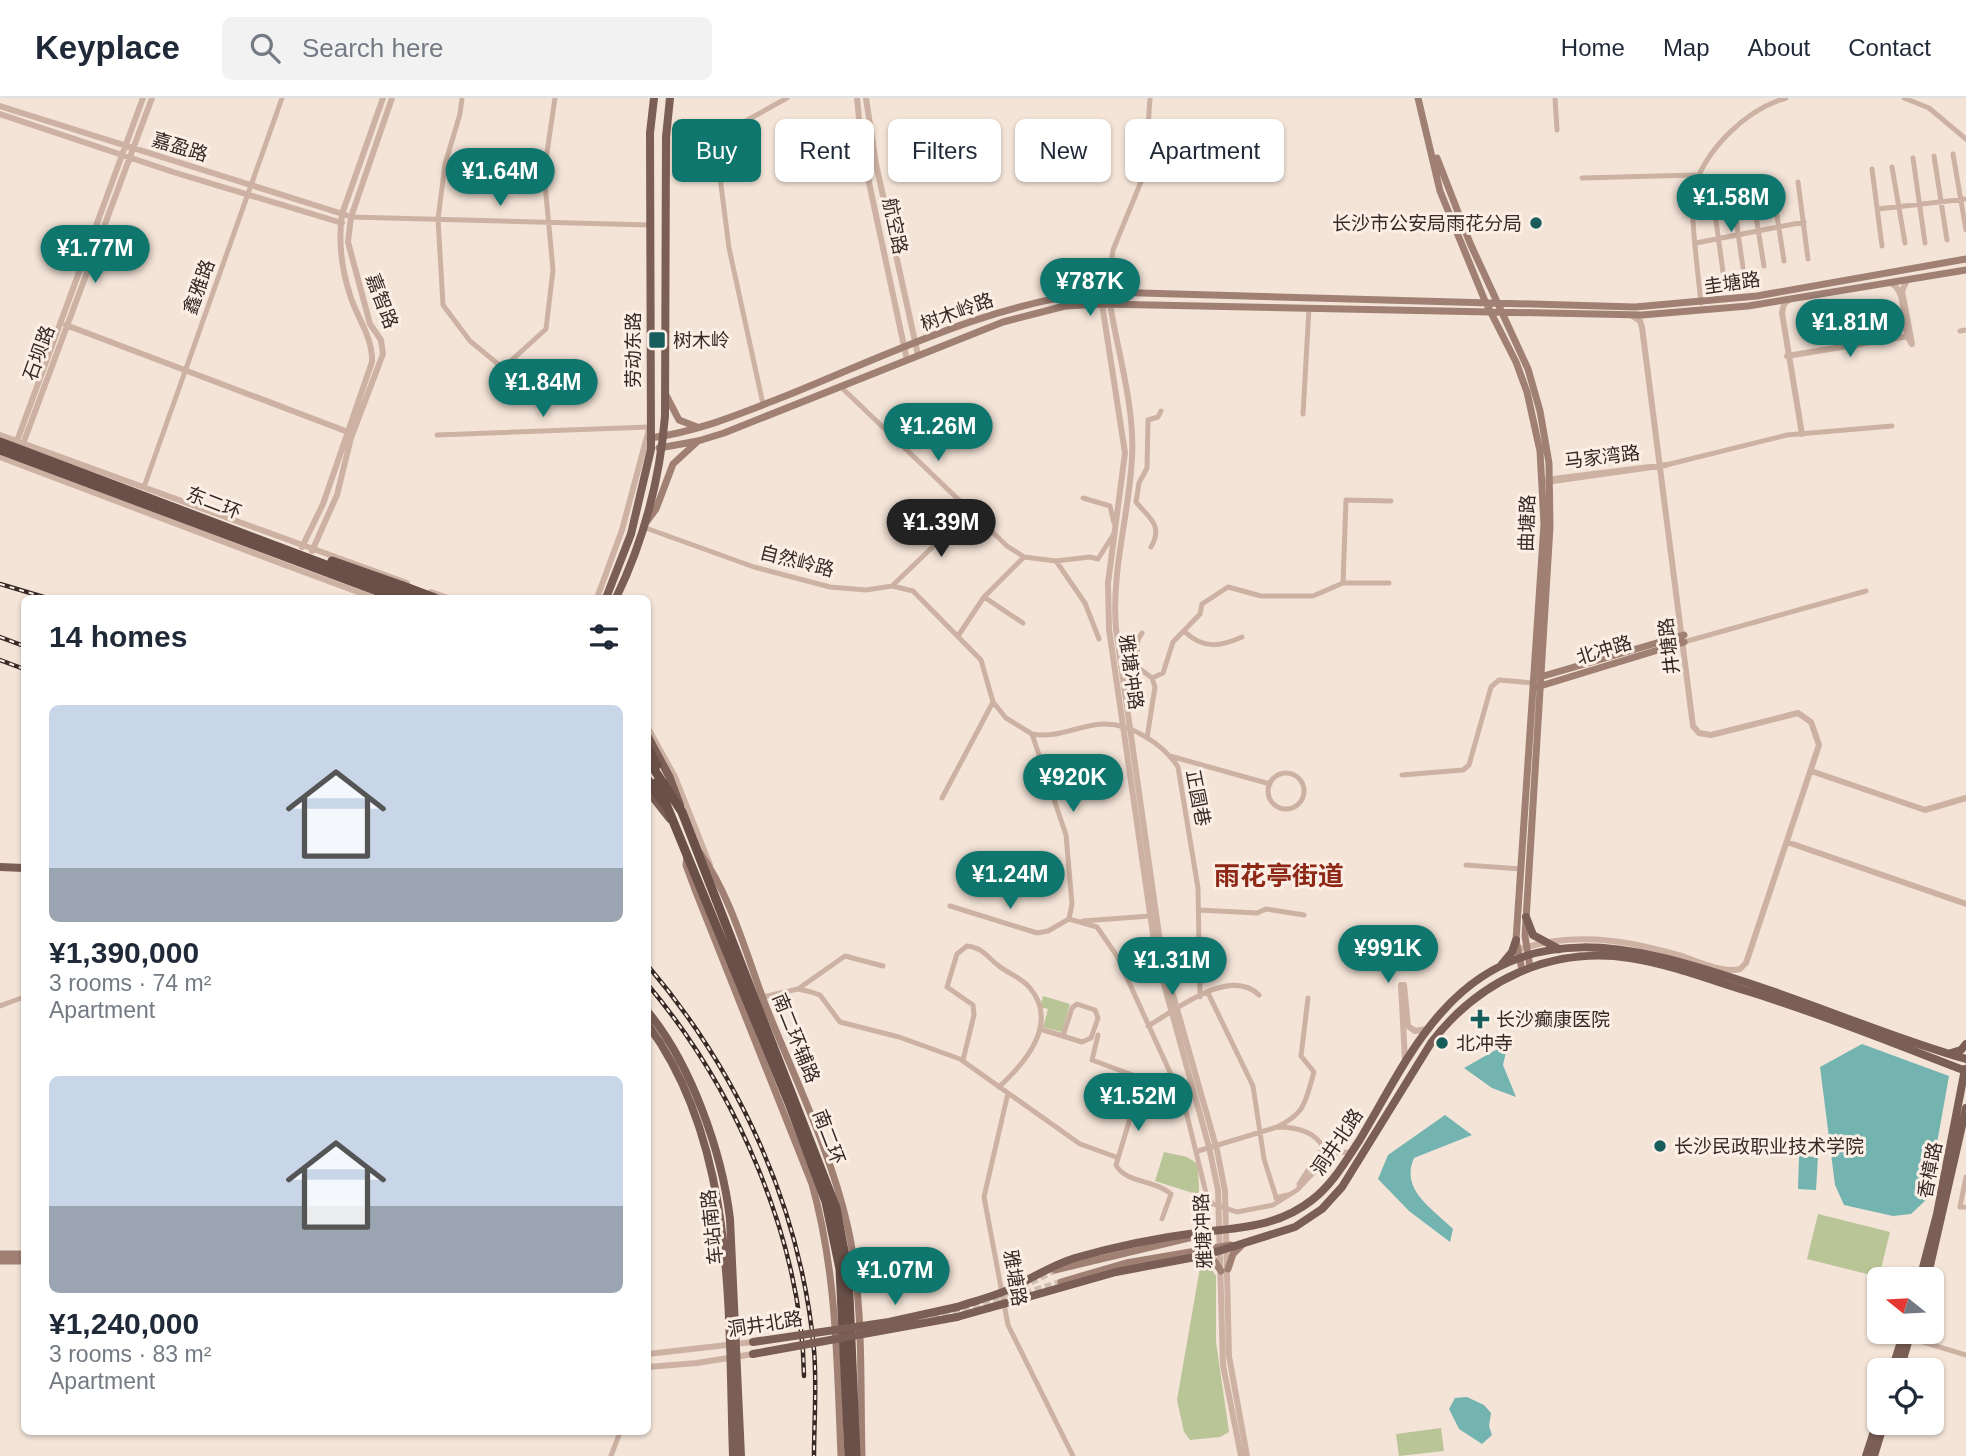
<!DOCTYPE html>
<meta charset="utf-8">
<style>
:root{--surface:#fff;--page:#f2f2f3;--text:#1f2937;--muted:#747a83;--line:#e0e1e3;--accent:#0f766e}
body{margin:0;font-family:Arial,"Noto Sans SC",sans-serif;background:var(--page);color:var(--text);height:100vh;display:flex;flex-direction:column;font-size:26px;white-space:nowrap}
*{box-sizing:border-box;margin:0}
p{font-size:23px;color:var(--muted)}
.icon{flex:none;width:38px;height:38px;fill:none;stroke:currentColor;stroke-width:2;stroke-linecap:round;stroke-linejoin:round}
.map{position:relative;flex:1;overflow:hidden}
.drawer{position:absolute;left:21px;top:497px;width:630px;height:840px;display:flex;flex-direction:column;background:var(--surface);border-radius:10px;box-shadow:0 2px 5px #0004}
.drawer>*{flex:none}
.guide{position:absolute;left:672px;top:21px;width:665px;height:63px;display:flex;gap:14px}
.needle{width:46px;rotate:288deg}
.fabs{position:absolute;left:1867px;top:1169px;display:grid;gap:14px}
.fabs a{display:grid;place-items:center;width:77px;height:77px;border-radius:10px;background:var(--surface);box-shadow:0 2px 5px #0004;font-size:35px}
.price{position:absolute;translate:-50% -60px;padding:0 16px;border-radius:24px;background:var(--accent);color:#fff;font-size:23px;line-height:46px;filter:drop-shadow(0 2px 4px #0008)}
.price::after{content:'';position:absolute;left:50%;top:42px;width:21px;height:16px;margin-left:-10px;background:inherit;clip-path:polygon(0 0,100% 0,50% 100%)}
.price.selected{background:#222;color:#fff}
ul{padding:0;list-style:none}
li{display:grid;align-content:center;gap:14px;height:371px;padding:0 28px}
li span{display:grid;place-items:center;height:217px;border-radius:10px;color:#555}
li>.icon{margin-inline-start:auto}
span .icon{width:126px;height:126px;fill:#fffc;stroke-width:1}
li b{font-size:30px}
h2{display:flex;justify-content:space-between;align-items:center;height:84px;padding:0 28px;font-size:30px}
.pill{padding:0 24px;border-radius:10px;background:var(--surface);box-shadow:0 2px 5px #0004;font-size:24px;line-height:63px}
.pill.selected{background:var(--accent);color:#fff}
header{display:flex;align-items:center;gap:42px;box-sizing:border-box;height:98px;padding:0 35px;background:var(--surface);border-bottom:2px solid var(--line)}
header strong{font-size:33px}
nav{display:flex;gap:38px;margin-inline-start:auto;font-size:24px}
.search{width:490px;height:63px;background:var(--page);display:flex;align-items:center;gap:18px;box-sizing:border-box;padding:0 24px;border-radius:10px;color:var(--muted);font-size:26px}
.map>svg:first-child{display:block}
</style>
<header>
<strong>Keyplace</strong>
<div class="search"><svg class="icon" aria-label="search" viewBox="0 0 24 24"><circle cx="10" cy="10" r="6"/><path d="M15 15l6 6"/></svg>Search here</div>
<nav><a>Home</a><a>Map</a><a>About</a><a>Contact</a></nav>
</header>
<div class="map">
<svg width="1966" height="1358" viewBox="0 0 1966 1358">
<rect width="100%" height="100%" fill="#f4e4d8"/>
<path fill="#b9c497" d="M1043 898 1070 906 1062 934 1043 929 1048 911 1040 909Z
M1164 1054 1187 1059 1198 1066 1199 1094 1196 1096 1155 1083Z
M1818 1116 1890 1134 1879 1179 1807 1161Z
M1201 1164 1207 1165 1216 1178V1244L1229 1334 1220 1339 1190 1342 1184 1334 1177 1302Z
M1441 1330 1444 1353 1399 1358 1396 1336Z"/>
<path fill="#74b4b0" d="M1508 945 1503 967 1516 999 1492 990 1464 970Z
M1862 946 1949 978 1927 1101 1911 1116 1893 1118 1844 1107 1835 1087 1820 969Z
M1445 1017 1472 1037 1414 1060C1400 1092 1432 1110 1453 1131L1450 1144 1409 1113 1378 1081 1388 1057Z
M1799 1058 1818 1059 1816 1092 1798 1091Z
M1467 1299 1484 1307 1491 1315 1489 1328 1492 1337 1482 1346 1459 1331 1449 1311 1455 1300Z"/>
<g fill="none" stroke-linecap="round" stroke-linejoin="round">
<path stroke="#cebfb4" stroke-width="7" stroke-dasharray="7 3.5" stroke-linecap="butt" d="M1015 1199 1061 1184
M932 1218 998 1200 1055 1172"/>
<path stroke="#cdb2a3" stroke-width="5" d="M462 0 460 16 445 66 438 121 443 207 470 243 503 270 546 231 553 172 544 75 555 0
M1555 0 1557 32
M1904 0 1929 10 1966 41
M1953 56 1966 132
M1934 58 1947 142
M1913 60 1925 145
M1892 69 1905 145
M1872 71 1882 148
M1582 80 1695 77 1700 79
M1798 84 1808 161
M1772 85 1784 163
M1751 88 1764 168
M1732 93 1743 170
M1713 101 1723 174
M1878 111 1966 101
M351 119 649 127
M1696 145 1804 124
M1107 194 1113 152 1145 74 1150 0
M1701 205C1699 184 1689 108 1693 92 1706 51 1745 12 1786 0
M1960 233 1966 232
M840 288 1007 448 1024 459
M763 306 729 150 715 40 787 0
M1303 316 1309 210
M437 337 649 329
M1666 367 1787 337 1892 328
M144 389 282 0
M1083 400 1110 408 1114 425
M643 429 754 469 830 489 866 492 892 488 913 493 981 562 993 604 1006 620 1032 636 1066 737 1072 806 1069 821 1097 829 1117 858 1184 1005 1207 1099 1213 1106 1237 1114 1273 1107 1297 1092 1332 1055 1351 1054
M1151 449C1164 427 1148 419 1136 404L1139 385 1147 370 1148 322 1158 319 1161 313
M1056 463 1085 505 1099 541
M1343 485 1346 402 1391 403
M892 488 971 412
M984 499 1023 525
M1185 534C1203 551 1220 549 1242 539
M1142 535 1138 541 1136 568 1152 580 1155 589 1147 640
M958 538 984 499 1024 459 1056 463 1090 459 1098 461 1115 434
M1684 544 1866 493
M1152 580 1163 575 1173 544 1200 516 1202 506 1228 489 1261 498H1313L1343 485H1389
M1032 636C1057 641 1079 627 1103 626 1131 625 1164 647 1178 669L1198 790 1200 899
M1170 658 1270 686
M1268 693a18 18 0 1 1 36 0a18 18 0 1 1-36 0Z
M1402 677 1463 672 1469 667 1491 589 1499 582 1533 585
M942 700 993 604
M1466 767 1521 771
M950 808 1037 835 1048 833 1069 821
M1199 812 1257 815 1266 811 1304 817
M1083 823 1150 818
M798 891 845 858 883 868
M1208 895 1253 988 1264 1061 1277 1102
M763 899 798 891 811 894 820 897 840 924 899 939 960 961 1080 1046 1116 1059
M0 908 24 899
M1148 928C1176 912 1230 868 1259 897
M1040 931 1082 944 1091 940 1098 920 1095 912 1077 906 1072 910 1063 938 1040 931
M1098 937 1092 962 1138 979 1141 984 1116 1067C1125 1085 1156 1082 1171 1096L1162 1121
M963 962 974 917 973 907 947 889 957 856 967 848C982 849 988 860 999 868 1009 876 1022 880 1030 890 1060 926 1024 966 999 989
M1008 995 984 1099 1008 1227 1073 1358
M1198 1053 1277 1029
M1966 1079 1960 1109H1966
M1299 1086 1323 1049C1314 1032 1294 1029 1277 1029 1306 1015 1305 1004 1314 974L1301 958 1308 900
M1276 1100 1287 1097
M1910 1240 1966 1257
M611 1358 620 1334"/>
<path stroke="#cdb2a3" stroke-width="6" d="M857 0 862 52 907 262
M866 0 876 66 918 257
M0 8 346 117
M0 16 173 74 342 125
M1890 185C1910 193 1899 230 1912 246L1902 193 1907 182
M1789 202 1784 206 1782 215 1802 336
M1102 206 1125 355 1108 485 1109 531 1156 857 1209 1049 1218 1092 1223 1267 1241 1358
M1110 206C1118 255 1135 310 1132 360 1129 418 1111 473 1116 531L1162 858 1217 1052 1225 1093 1229 1258 1247 1358
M66 227 348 334
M1787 258 1908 238
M0 337 407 485
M23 346 152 0
M0 359 285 467
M10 362 143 0
M1545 382 1666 367 1546 384
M302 449 323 406 372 264C373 239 357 220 350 197 341 169 338 144 342 116L383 0
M312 453 337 397 351 340 383 256 381 242 370 226 348 144 351 119 392 0
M431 494 448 500
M597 500 622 432 649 331
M648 630 675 679 710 767
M1811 673 1925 712 1966 700
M1787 744 1966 806
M1514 853C1570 833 1622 841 1678 857 1696 862 1722 876 1740 871L1746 865 1819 647 1811 624 1798 615 1711 637 1699 635 1693 628 1642 229 1640 223 1631 217
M1405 962 1401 887H1404L1408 928 1415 933 1427 931
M648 1256 753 1244
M648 1269 697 1265 753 1256"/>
<path stroke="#a18074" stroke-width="7" d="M1418 0 1440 93 1485 203 1516 264 1527 294 1540 353 1544 426 1516 842 1522 872
M1437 60 1470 145 1528 271 1540 313 1549 365 1550 429 1525 838 1530 869
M666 297 679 322 697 329
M650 340C697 334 739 316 783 299 883 259 1000 200 1107 194L1635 209 1757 198 1966 161
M659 350 698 343 724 335 1003 224 1065 208 1102 206 1642 217 1748 208 1966 172
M645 426 656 411 673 366 698 343
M1540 579 1684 537
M1537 589 1684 544
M700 755C731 798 746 856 765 906 794 979 831 1053 848 1130 864 1203 860 1283 862 1358
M687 758 686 767 696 794 812 1086C837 1175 837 1266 841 1358
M0 1156H24
M1203 1158 1213 1161 1221 1173
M0 1163H24
M1228 1171 1233 1156 1243 1146
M1055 1172 1197 1138
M1061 1184 1126 1165 1231 1147"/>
<path stroke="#7b5e55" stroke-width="8" d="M606 500 631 436 651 351 650 35 654 0
M616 500C643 444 660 380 665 318L666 39 670 0
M648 639 669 678 680 707
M648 693 670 721
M0 769 24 770
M1526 819 1533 837 1559 851
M1502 866 1512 854 1516 842
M648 914C691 966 722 1054 730 1121L741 1358
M648 927C737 1048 728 1215 733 1358
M1951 955 1961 952 1966 946
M1920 1181 1937 1116 1965 971
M1927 1181 1966 1010
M957 1209C975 1203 995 1198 1012 1190 1034 1179 1052 1167 1075 1160 1114 1149 1156 1140 1196 1135 1239 1129 1276 1130 1312 1102 1332 1087 1345 1064 1359 1043 1385 1000 1408 952 1441 915 1526 818 1634 848 1739 882 1815 906 1889 939 1966 961
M957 1219 1116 1174 1206 1157 1295 1129 1322 1111 1342 1089 1431 945C1478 883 1550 848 1630 860 1669 866 1708 881 1747 893 1821 916 1893 945 1966 973
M1892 1272 1904 1234
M1900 1272 1911 1234
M1866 1358 1880 1315
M1874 1358 1884 1325"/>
<path stroke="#6a5048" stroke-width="9" d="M403 488 435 500
M648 651 657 667
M648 662 682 714 836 1110 848 1174 856 1358
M648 682 663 704
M657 684 789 1005 826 1104 840 1171 849 1358"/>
<g stroke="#372a26" stroke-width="4.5">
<path id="rail" d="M0 486 47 500
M0 539 24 548
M0 562 24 571
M648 868C739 975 801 1110 814 1252 817 1287 814 1323 814 1358
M648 887C735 990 802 1141 804 1278"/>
</g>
<use href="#rail" stroke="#fbefe5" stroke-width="2" stroke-dasharray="5" stroke-linecap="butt"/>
<path stroke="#cdb2a3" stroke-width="6" d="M285 467 374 500"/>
<path stroke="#7b5e55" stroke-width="8" d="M753 1244 889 1224 957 1209
M753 1256 957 1219"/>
<path stroke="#6a5048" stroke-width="9" d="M0 344 414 500
M0 352 396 500
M332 463 403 488"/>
</g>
<g fill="#175d5b" stroke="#fbefe5" stroke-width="2.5">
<circle cx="1536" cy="125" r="7"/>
<rect x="648" y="233" width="18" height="18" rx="3.5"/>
<path d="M1476.5 910.5h7v7h7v7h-7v7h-7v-7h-7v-7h7z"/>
<circle cx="1442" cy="945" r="7"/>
<circle cx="1660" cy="1048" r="7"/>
</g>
<g text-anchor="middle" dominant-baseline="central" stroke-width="6" stroke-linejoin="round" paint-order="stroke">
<g font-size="19" fill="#372a26" stroke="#fbefe5">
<text transform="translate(180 49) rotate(17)">嘉盈路</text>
<text transform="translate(895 128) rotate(78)">航空路</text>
<text transform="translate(1732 185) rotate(-8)">圭塘路</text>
<text transform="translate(199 189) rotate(-70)">鑫雅路</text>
<text transform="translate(382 203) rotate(69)">嘉智路</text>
<text transform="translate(957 214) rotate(-20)">树木岭路</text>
<text transform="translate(633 252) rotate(-90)">劳动东路</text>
<text transform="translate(39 255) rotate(-70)">石坝路</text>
<text transform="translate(1602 359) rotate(-7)">马家湾路</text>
<text transform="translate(214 405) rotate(21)">东二环</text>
<text transform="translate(1527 425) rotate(-88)">曲塘路</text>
<text transform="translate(797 463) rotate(14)">自然岭路</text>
<text transform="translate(1669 548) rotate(-97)">井塘路</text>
<text transform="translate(1604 552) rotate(-17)">北冲路</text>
<text transform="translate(1131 574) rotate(82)">雅塘冲路</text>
<text transform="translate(1198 700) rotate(79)">正圆巷</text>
<text transform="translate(796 940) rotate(68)">南二环辅路</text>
<text transform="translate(829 1039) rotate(69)">南二环</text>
<text transform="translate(1337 1044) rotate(-56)">洞井北路</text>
<text transform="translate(1930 1072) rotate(-79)">香樟路</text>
<text transform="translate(712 1129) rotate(-96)">车站南路</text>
<text transform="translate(1203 1133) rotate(-93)">雅塘冲路</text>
<text transform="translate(1015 1180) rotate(80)">雅塘路</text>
<text transform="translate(765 1226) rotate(-9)">洞井北路</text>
</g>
<g font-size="19" fill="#372a26" stroke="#fbefe5" text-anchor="start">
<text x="1522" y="125" text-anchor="end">长沙市公安局雨花分局</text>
<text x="673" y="242">树木岭</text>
<text x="1496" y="921">长沙癫康医院</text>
<text x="1456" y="945">北冲寺</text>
<text x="1674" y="1048">长沙民政职业技术学院</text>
</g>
<g font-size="26" font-weight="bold" fill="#8e2817" stroke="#fbefe5">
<text x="1279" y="778">雨花亭街道</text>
</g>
</g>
</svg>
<div class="fabs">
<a><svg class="needle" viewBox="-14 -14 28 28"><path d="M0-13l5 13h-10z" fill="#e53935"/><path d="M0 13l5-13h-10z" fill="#747a83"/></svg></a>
<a><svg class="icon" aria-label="locate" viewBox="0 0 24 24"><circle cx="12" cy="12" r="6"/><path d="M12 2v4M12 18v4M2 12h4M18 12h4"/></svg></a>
</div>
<b class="price" style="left:500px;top:110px">¥1.64M</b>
<b class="price" style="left:1731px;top:136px">¥1.58M</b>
<b class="price" style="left:95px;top:187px">¥1.77M</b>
<b class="price" style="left:1090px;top:220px">¥787K</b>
<b class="price" style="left:1850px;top:261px">¥1.81M</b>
<b class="price" style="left:543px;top:321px">¥1.84M</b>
<b class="price" style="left:938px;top:365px">¥1.26M</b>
<b class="price selected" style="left:941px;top:461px">¥1.39M</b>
<b class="price" style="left:1073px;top:716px">¥920K</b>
<b class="price" style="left:1010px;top:813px">¥1.24M</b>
<b class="price" style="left:1388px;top:887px">¥991K</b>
<b class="price" style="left:1172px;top:899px">¥1.31M</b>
<b class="price" style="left:1138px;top:1035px">¥1.52M</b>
<b class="price" style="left:895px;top:1209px">¥1.07M</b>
<div class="guide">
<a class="pill selected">Buy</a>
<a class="pill">Rent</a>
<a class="pill">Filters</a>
<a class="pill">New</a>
<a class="pill">Apartment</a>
</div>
<section class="drawer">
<h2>14 homes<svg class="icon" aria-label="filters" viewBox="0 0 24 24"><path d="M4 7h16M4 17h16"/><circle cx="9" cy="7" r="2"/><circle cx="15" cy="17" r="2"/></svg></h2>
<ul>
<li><span style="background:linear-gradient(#c9d6e8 75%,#9aa5b1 0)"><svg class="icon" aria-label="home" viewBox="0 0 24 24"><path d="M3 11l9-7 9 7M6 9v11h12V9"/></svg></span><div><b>¥1,390,000</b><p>3 rooms · 74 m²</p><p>Apartment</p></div></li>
<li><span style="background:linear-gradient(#c9d6e8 60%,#9aa5b1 0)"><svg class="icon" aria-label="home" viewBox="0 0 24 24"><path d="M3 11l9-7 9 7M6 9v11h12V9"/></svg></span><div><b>¥1,240,000</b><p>3 rooms · 83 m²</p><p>Apartment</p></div></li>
</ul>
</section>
</div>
